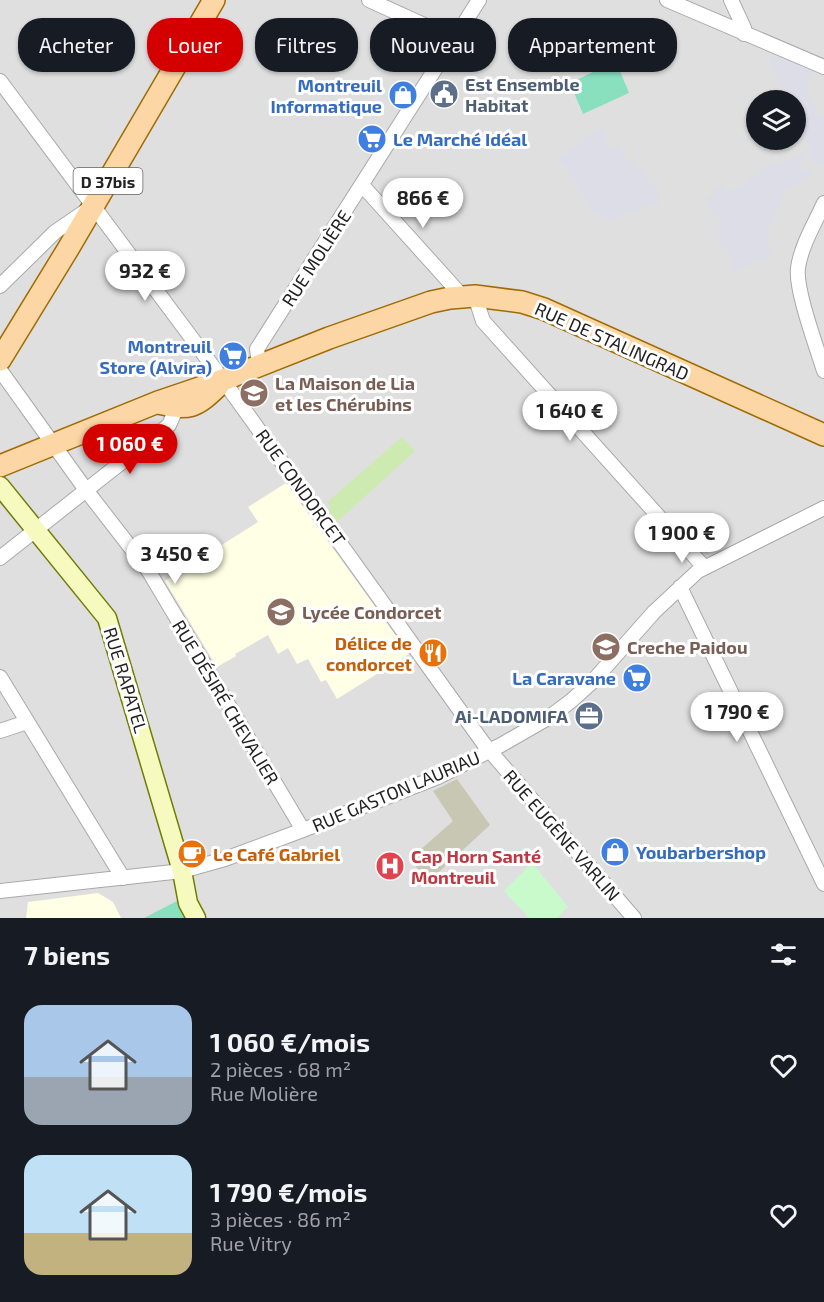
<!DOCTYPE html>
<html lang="fr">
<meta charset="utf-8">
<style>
:root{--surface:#171b24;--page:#20242c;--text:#f1f3f6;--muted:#9ea1a6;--accent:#d40000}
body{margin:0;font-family:"Exo 2",sans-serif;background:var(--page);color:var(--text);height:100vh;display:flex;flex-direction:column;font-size:22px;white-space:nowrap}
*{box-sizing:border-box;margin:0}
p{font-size:20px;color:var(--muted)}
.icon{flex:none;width:33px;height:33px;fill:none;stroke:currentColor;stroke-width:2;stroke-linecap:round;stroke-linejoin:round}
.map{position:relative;height:918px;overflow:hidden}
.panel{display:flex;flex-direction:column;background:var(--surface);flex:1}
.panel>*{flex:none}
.top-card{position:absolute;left:18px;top:18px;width:789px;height:54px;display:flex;gap:12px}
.tools{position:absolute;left:746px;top:90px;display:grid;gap:12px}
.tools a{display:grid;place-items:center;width:60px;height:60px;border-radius:50%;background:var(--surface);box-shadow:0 2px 4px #0004;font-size:30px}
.price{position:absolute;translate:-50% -51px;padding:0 14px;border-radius:21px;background:#fff;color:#222;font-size:20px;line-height:39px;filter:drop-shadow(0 2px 3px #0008)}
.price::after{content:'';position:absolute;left:50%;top:36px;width:18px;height:14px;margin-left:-9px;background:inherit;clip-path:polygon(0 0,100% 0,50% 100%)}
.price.on{background:var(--accent);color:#fff}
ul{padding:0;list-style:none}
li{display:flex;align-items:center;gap:18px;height:150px;padding:0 24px}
li span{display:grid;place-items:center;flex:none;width:168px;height:120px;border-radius:18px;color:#555}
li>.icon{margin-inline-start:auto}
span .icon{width:72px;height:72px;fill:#fffc;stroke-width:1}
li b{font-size:26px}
h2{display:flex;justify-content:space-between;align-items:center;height:72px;padding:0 24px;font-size:26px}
.tag{padding:0 21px;border-radius:24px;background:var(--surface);box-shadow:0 2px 4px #0004;font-size:21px;line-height:54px}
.tag.on{background:var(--accent);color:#fff}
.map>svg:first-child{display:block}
</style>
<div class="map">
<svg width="824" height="918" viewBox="0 0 824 918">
<rect width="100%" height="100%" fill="#f2efe9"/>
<path fill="#e0dfdf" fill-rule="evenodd" d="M0 0H824V918H0ZM756 100H795V140H756Z"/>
<path fill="#ffffe5" d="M286 483 409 654 337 699 326 680 321 682 308 659 297 664 288 648 278 654 268 635 235 654 236 656 217 667 165 581 258 522 248 507Z
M98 893 113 902 121 918H26L28 902Z"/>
<path fill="#c7c7b4" d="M457 779 490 825 428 882 410 859 453 821 433 791Z"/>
<path fill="#cdebb0" d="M402 437 415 451 337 522 328 510 331 507 327 502Z"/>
<path fill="#c8facc" d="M532 863 568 907 557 918H529L504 891Z"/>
<path fill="#88e0be" d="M616 61 629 93 583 114 570 83Z
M177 901 185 918H144Z"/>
<path fill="#dddde8" d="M773 52 815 69 807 87 819 115 824 117V166L811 160V150L795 116V100H788L769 62Z
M604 128 608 137 605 139 609 148 620 144 629 163 634 161 639 170 644 168 653 186 656 185 659 193 660 204 651 208 649 204 640 209 642 213 639 214 637 215 635 210 610 221 592 212 568 169 557 159 596 131Z
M806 151 797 174 808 167 813 172 809 177 785 190 768 230 767 238 772 257 755 261V264L730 272 729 269 734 267 725 247 722 248 718 239 721 238 717 228 723 225 718 216 715 217 711 207 709 208 706 197 715 193 713 189 723 185 727 192 746 183 745 180 763 171 762 167 771 162 775 167Z"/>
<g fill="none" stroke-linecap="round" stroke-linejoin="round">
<g stroke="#a9a9a9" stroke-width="16">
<path id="street" d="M369 0 455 39
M667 0 824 67
M731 0 744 28V34
M0 81 223 380 484 744 634 918
M362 185 462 296
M824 203C815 223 801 246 798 268 795 289 817 348 824 371
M0 286 55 232 87 210
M475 296 483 321 704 567
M259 365 257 349 479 0
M0 370 86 490 148 570 303 830
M0 558 169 425 177 407V401
M680 587 824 884
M0 677 123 878
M0 731 27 722
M0 891 182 871 225 859 303 830 438 777 501 745 548 718 571 701 593 681 654 612 698 571 824 508"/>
</g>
<g stroke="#707d05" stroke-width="21">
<path id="secondary" d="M0 486 107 618 182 871 188 903 196 918"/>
</g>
<g stroke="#a06b00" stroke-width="24">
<path id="primary" d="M0 360 68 249 214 0
M158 403C190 410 195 408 218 386
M0 466 158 402 223 380 329 338 431 302 450 298 475 296 522 302 544 309 824 435"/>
</g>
<use href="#street" stroke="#fff" stroke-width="14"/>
<use href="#secondary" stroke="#f7fabf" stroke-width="18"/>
<use href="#primary" stroke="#fcd6a4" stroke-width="21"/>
</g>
<defs>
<g id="civic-disc" transform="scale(1.5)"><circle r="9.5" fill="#5c6f8a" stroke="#fff"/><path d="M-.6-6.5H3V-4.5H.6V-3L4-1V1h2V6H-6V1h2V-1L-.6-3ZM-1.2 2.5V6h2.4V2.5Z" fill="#fff"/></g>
<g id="shop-disc" transform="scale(1.5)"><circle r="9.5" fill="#3f7fe0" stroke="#fff"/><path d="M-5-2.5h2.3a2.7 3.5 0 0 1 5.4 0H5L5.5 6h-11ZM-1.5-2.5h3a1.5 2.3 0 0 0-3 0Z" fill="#fff"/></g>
<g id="supermarket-disc" transform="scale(1.5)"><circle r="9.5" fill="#3f7fe0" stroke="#fff"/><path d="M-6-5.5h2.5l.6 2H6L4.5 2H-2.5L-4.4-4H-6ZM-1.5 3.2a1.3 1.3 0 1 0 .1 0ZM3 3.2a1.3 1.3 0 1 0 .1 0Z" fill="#fff"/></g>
<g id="school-disc" transform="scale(1.5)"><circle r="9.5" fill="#8d6e63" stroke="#fff"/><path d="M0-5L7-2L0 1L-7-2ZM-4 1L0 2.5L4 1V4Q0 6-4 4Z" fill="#fff"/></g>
<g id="restaurant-disc" transform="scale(1.5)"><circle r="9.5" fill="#e8710a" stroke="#fff"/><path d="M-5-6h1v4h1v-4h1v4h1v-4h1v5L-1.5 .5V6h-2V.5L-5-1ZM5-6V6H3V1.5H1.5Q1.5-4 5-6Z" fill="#fff"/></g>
<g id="office-disc" transform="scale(1.5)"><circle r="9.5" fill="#5c6f8a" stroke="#fff"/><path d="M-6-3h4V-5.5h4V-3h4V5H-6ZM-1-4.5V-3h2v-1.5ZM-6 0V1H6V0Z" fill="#fff"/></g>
<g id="cafe-disc" transform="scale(1.5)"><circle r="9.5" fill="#e8710a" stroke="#fff"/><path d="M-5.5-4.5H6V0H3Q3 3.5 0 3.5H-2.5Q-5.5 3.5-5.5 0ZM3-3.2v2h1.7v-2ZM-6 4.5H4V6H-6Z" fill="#fff"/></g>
<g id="hospital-disc" transform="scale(1.5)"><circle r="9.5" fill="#e0444e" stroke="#fff"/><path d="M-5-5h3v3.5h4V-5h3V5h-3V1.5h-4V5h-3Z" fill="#fff"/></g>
</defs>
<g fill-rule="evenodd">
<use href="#civic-disc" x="444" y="94"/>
<use href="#shop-disc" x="403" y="95"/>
<use href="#supermarket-disc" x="372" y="139"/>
<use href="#supermarket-disc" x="233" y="356"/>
<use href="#school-disc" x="254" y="393"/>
<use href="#school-disc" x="281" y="612"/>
<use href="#school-disc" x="606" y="647"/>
<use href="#restaurant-disc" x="433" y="653"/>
<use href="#supermarket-disc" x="637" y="678"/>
<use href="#office-disc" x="589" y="716"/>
<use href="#shop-disc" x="615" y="852"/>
<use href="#cafe-disc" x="192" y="854"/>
<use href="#hospital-disc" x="390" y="866"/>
</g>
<g text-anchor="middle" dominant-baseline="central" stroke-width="6" stroke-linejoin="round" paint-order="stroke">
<rect fill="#fff" stroke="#646464" stroke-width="1.5" x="73.5" y="168" width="69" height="26" rx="4.5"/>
<g font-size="16" font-weight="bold" fill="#222">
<text x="108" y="181">D 37bis</text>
</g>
<g font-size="18" font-weight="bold" fill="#4e5e75" stroke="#fff" text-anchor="start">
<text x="465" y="84">Est Ensemble<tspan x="465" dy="21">Habitat</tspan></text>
<text x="568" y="716" text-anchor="end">Ai-LADOMIFA</text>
</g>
<g font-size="18" font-weight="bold" fill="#366cbe" stroke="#fff" text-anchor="end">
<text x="382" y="85">Montreuil<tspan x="382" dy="21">Informatique</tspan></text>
<text x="393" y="139" text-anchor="start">Le Marché Idéal</text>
<text x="212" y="346">Montreuil<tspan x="212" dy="21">Store (Alvira)</tspan></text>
<text x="616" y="678">La Caravane</text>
<text x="636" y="852" text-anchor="start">Youbarbershop</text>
</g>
<g font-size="18" fill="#222" stroke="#fff">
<text transform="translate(316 258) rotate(-57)">RUE MOLIÈRE</text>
<text transform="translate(612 341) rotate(24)">RUE DE STALINGRAD</text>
<text transform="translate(301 487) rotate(54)">RUE CONDORCET</text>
<text transform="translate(126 680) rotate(73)">RUE RAPATEL</text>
<text transform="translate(226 702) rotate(59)">RUE DÉSIRÉ CHEVALIER</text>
<text transform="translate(396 791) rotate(-23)">RUE GASTON LAURIAU</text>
<text transform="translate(562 835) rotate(49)">RUE EUGÈNE VARLIN</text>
</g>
<g font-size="18" font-weight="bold" fill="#785e54" stroke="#fff" text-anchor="start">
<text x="275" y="383">La Maison de Lia<tspan x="275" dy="21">et les Chérubins</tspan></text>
<text x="302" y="612">Lycée Condorcet</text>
<text x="627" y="647">Creche Paidou</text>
</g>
<g font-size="18" font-weight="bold" fill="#c56008" stroke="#fff" text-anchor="end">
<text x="412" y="643">Délice de<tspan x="412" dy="21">condorcet</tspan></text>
<text x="213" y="854" text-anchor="start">Le Café Gabriel</text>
</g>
<g font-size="18" font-weight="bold" fill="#be3a42" stroke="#fff" text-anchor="start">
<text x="411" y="856">Cap Horn Santé<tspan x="411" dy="21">Montreuil</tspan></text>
</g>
</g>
</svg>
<div class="tools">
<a><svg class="icon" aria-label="layers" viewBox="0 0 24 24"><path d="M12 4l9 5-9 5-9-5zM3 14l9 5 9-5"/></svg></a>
</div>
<b class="price" style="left:423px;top:229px">866 €</b>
<b class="price" style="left:145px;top:302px">932 €</b>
<b class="price" style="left:570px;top:442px">1 640 €</b>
<b class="price on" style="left:130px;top:475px">1 060 €</b>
<b class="price" style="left:682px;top:564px">1 900 €</b>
<b class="price" style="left:175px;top:585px">3 450 €</b>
<b class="price" style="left:737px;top:743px">1 790 €</b>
<div class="top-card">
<a class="tag">Acheter</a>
<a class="tag on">Louer</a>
<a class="tag">Filtres</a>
<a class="tag">Nouveau</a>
<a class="tag">Appartement</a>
</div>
</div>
<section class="panel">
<h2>7 biens<svg class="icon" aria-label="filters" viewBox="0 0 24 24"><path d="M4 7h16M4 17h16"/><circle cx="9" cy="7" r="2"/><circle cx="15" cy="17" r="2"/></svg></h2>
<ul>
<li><span style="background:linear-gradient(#a9c7e8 60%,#9aa5b1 0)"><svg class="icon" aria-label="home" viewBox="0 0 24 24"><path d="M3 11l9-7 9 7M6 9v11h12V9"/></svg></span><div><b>1 060 €/mois</b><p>2 pièces · 68 m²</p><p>Rue Molière</p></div><svg class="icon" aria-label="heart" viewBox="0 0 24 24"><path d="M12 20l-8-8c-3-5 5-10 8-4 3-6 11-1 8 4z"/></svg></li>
<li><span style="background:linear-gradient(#bfe0f5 65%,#c2b280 0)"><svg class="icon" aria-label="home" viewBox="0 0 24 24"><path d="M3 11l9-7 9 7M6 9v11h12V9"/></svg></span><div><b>1 790 €/mois</b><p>3 pièces · 86 m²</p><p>Rue Vitry</p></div><svg class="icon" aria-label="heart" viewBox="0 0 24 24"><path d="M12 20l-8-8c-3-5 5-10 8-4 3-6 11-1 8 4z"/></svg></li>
</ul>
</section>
